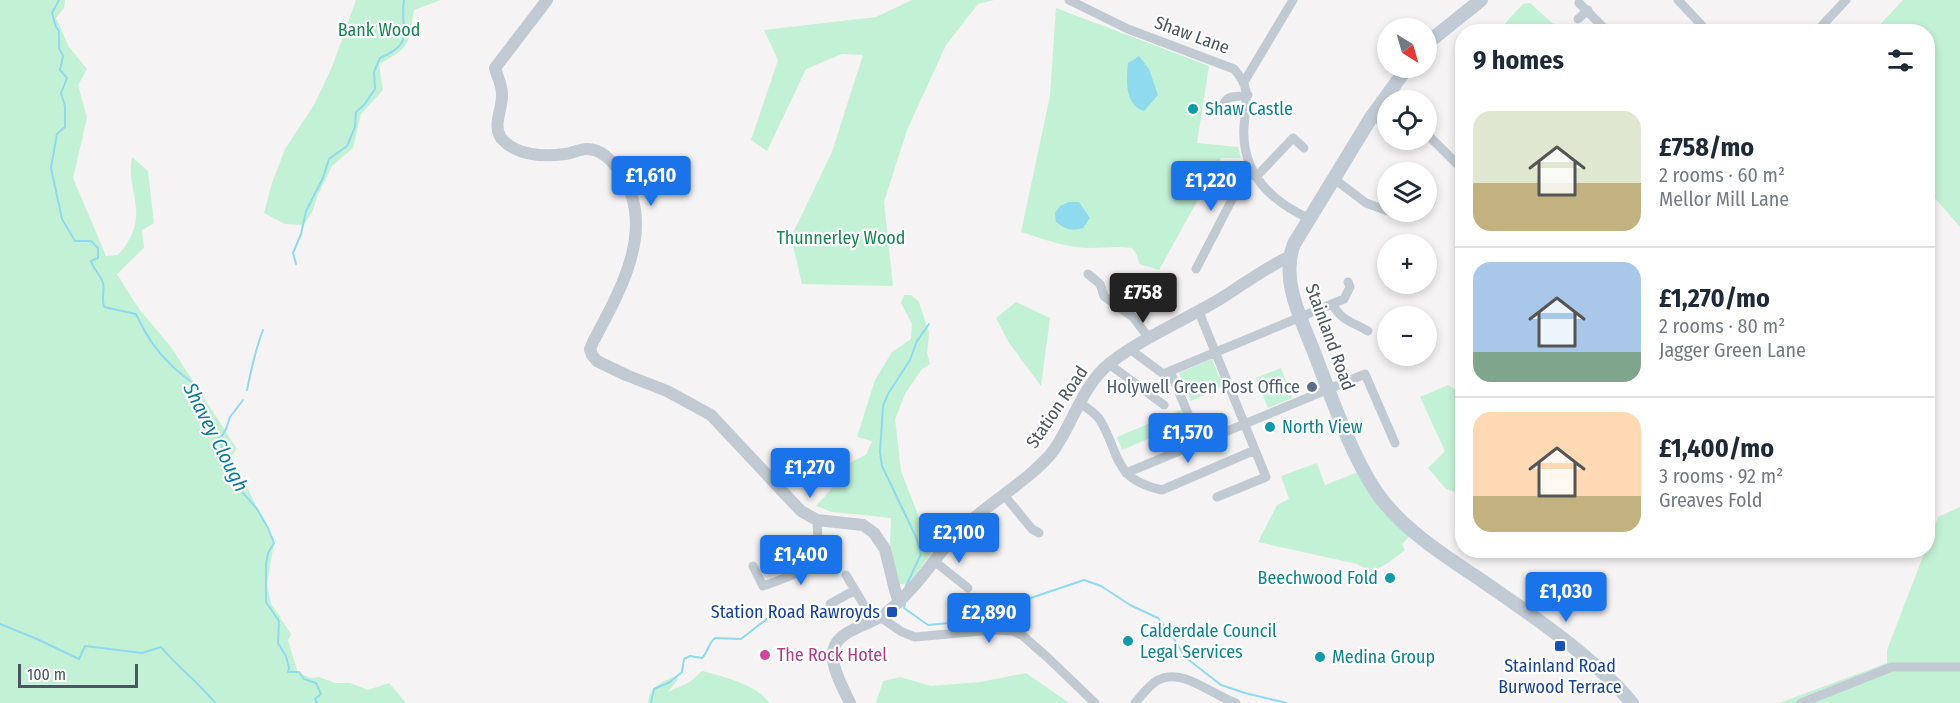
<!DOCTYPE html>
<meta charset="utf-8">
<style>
:root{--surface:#fff;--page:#f2f2f3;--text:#1f2937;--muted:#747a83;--line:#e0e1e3;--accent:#1a73e8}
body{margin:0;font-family:"Fira Sans Condensed",sans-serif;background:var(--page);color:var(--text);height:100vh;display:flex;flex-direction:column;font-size:22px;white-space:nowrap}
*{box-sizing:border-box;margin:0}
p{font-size:20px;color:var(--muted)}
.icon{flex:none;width:33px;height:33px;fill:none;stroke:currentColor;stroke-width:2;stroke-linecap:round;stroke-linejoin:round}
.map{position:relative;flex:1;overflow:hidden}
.side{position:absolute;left:1455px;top:24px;width:480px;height:534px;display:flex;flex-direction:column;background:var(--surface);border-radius:24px;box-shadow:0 3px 9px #0003}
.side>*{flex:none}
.needle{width:39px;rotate:143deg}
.buttons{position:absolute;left:1377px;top:18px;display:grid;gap:12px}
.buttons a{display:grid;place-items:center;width:60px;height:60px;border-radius:50%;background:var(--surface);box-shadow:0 3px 9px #0003;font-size:30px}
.scale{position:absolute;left:18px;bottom:15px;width:120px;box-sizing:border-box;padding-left:6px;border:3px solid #4a5661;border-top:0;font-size:16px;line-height:21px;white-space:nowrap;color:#4a5661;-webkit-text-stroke:4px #fff;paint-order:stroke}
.price{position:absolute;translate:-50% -51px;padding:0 14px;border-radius:6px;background:var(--accent);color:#fff;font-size:20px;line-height:39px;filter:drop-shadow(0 2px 3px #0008)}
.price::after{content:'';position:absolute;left:50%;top:36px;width:18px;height:14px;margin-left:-9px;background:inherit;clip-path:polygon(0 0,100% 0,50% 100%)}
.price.selected{background:#222;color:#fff}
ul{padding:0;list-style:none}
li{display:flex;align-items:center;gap:18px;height:150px;padding:0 18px}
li+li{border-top:2px solid var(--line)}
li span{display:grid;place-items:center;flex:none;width:168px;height:120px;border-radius:18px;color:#555}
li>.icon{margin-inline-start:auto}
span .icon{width:72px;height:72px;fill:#fffc;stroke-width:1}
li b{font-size:26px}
h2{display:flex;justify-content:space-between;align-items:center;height:72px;padding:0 18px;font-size:26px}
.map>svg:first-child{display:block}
</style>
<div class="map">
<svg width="1960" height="703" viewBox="0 0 1960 703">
<rect width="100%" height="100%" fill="#f5f3f3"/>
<path fill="#c3f1d5" d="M0 0H65L64 8 56 18 69 47 87 69 78 85 87 118 73 178 106 256 118 255C127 245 135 232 136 218 138 199 127 178 132 157L148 171 154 223 142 230 144 248 117 274 139 309 171 347 237 449 232 456 274 543 267 584 271 604 281 618 277 620 281 619 291 634 288 640 298 673 311 678 319 677 335 683H350L368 690 389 683 406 703H0Z
M356 0H441L414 10C408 45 411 47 379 64L383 90 361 114 353 148 332 166 317 197 313 210 304 225 285 224 264 213 272 183 285 149 314 105 332 67Z
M912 0H994L978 4 946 45 907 130 884 202 893 286 802 284 791 237 832 152 863 55 842 54 806 69 767 151 751 140 778 60 764 30 876 17Z
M1903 0H1960V227L1928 190V32L1874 31Z
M1530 3 1552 23 1569 31H1498L1523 4Z
M1056 8 1209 66 1197 143 1238 147 1241 158H1221L1159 270 1139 264 1137 255 1132 248C1113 245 1095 250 1076 247 1058 245 1039 237 1021 232L1050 96Z
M904 295H911L919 302 929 333 927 353 930 364 922 369 906 392 895 419 901 471 922 525 936 542 930 555 909 583 898 585 890 543 891 518 832 512 816 506C821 500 828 494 832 487 843 469 846 463 866 455L872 441 857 437 875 380 892 352 911 339 912 324 901 303Z
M1016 302 1050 318 1041 386 1009 343 996 318Z
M1212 359 1223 386 1191 401 1179 373Z
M1281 368 1292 398 1268 408 1256 378Z
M1448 385 1462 393V494L1446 489 1428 468 1445 451 1420 397Z
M1183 409 1188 422 1122 450 1117 437Z
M1317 463 1325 485 1358 472 1371 494 1409 537 1402 544 1405 550 1388 563 1371 572 1357 564 1258 542 1277 505 1289 499 1281 476Z
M1960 507V703H1779L1887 663V650L1925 551 1928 550V545L1938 517Z
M702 671C721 676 759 685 769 703H648C650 687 660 683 673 677L678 679 668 692 690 682Z
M1026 673 1069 703H876L883 681 900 677 931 686 980 682Z"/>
<path fill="#90daee" d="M1139 56 1149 69 1158 95 1144 111C1125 105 1126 81 1128 63Z
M1069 202H1079L1090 218 1083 228C1071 231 1066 230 1056 222L1055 213 1060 206Z"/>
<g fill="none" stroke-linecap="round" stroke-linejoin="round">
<path stroke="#90daee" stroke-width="2" d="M59 0 52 13 56 27 59 31V48L63 56 60 70 67 78 61 93 65 106V127L57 134 51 168 62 219 75 241H91L98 248V258L91 261C93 269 101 275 103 283 105 290 101 298 104 307L136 314C144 332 157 352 172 366 179 373 187 378 194 384L195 396 213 424 237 486 257 509 268 528 274 543 268 553 266 564V602L279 621 278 643 286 656 289 668 288 672H299L304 679 316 683 321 694 315 699 317 703
M296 264 293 253 301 234 306 211 323 178 329 159 347 146 355 127 356 112 364 105 375 89 374 72 380 58C417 42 399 31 404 0
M247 390C251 370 255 350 263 330
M219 440 226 429 230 417 243 400
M906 586 921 554 916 537 882 466 880 452 883 406 888 394 910 360 917 341 929 324
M905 604 904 608 928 625 959 622 1084 580 1101 586 1130 605 1158 618 1172 636 1185 657 1221 685 1245 693 1286 703
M0 624 37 639 79 659 85 646 142 653 161 647C177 667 199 682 215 703
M651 703 654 689 670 682 682 672 684 659 690 656 702 658C708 652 708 644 715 638L741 639 768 618 780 615"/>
<path stroke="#c1cad2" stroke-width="9" d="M1069 0 1128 29 1234 69C1252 89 1246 101 1244 126 1241 172 1270 201 1310 219
M1678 0 1708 32
M1579 3 1608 32
M1578 19 1588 10
M1816 32 1846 0
M1244 82 1293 0
M1221 112C1227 91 1232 99 1248 95
M1372 116 1388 125
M1426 133 1462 169
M1256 177 1293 138 1304 148
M1333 178 1366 203 1388 211
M1426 204 1431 202
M1394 212H1400
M1196 269 1237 190 1252 172
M1088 274 1100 284 1104 296 1133 317 1149 338
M1332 304C1342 321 1352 322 1368 331
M1199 312 1266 477 1217 497
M1131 350 1166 376
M1109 364 1164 405
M1170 371 1200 442
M1163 374 1344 299 1350 287 1348 282
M1079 402C1085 407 1096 413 1100 420 1121 455 1112 479 1162 490L1255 450
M1126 473 1365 374 1395 443
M1004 495 1032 529 1039 533
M934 561 968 588
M753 566 763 586C782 579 812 572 817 549 819 541 817 529 817 520
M846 575 855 590
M830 604 855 590 873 620
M880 617 902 632 915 637 993 630 1013 631 1023 636 1047 657 1095 703
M1135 703C1142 695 1149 685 1158 680 1183 667 1213 696 1236 703
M1801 703 1892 667H1960"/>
<path stroke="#c1cad2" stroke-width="12" d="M547 0 495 68C497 77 502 84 502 94 503 108 492 125 501 138 516 156 544 157 565 154 572 153 580 149 587 149 602 149 612 161 620 172 658 227 620 291 593 342L590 349 592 355 597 361 626 375 667 391 711 415 801 511 817 520 863 525 874 533 885 549 895 590 899 602
M850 703C844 690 828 662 834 648 840 630 868 625 882 616 893 608 903 598 912 588 932 567 945 542 968 523 993 501 1034 476 1054 450 1074 421 1082 386 1110 363 1144 337 1183 321 1220 299 1243 285 1264 268 1289 257"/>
<path stroke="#c1cbd6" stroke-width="14" d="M1426 44 1481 0
M1407 68 1372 116 1294 244C1280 279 1301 319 1314 352 1331 396 1351 455 1377 493 1402 529 1445 556 1481 580 1532 615 1592 656 1632 703"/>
</g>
<g fill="#0f9aa8" stroke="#fff" stroke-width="2">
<circle cx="1193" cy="109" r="6"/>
<circle cx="1270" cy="427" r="6"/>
<circle cx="1390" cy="578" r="6"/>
<circle cx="1128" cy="641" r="6"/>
<circle cx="1320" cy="657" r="6"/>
</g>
<circle fill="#5c6f8a" stroke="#fff" stroke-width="2" cx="1312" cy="387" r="6"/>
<g fill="#1a4fb4" stroke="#fff" stroke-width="2">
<rect x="886" y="606" width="12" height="12" rx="3"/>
<rect x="1554" y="640" width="12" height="12" rx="3"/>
</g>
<circle fill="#d1479c" stroke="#fff" stroke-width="2" cx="765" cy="655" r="6"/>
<g text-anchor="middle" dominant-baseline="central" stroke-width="4.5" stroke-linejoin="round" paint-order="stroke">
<g font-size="18" fill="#17864f" stroke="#fff">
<text x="379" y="30">Bank Wood</text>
<text x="841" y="238">Thunnerley Wood</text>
</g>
<g font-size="18" fill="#4a5661" stroke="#fff">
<text transform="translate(1192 35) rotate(20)">Shaw Lane</text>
<text transform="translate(1330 337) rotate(70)">Stainland Road</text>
<text transform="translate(1057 407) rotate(-56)">Station Road</text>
</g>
<g font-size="18" fill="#0d838f" stroke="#fff" text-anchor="start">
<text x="1205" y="109">Shaw Castle</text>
<text x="1282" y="427">North View</text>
<text x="1378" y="578" text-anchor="end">Beechwood Fold</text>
<text x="1140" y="631">Calderdale Council<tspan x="1140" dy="21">Legal Services</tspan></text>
<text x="1332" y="657">Medina Group</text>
</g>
<g font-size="18" fill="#4e5e75" stroke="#fff" text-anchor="end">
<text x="1300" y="387">Holywell Green Post Office</text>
</g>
<g font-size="18" fill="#164399" stroke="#fff" text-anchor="end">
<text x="880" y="612">Station Road Rawroyds</text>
<text x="1560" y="666" text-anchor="middle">Stainland Road<tspan x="1560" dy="21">Burwood Terrace</tspan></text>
</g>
<g font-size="18" fill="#b23c85" stroke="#fff" text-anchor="start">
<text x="777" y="655">The Rock Hotel</text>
</g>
<g font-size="20" font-style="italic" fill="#0c7c9b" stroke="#fff">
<text transform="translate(216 437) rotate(63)">Shavey Clough</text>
</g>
</g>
</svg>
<div class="buttons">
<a><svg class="needle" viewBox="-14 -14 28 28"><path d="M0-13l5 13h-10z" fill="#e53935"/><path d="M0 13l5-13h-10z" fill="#747a83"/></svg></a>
<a><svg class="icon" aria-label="locate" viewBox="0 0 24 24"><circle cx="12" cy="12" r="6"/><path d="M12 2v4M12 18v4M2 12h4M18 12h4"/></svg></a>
<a><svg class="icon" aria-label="layers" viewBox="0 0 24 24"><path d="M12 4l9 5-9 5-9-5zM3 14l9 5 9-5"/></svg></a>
<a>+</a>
<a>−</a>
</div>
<div class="scale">100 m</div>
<b class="price" style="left:651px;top:207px">£1,610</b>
<b class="price" style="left:1211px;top:212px">£1,220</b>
<b class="price selected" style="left:1143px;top:324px">£758</b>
<b class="price" style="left:1188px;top:464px">£1,570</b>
<b class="price" style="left:810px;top:499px">£1,270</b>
<b class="price" style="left:959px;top:564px">£2,100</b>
<b class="price" style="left:801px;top:586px">£1,400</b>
<b class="price" style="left:1566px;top:623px">£1,030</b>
<b class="price" style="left:989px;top:644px">£2,890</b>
<section class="side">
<h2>9 homes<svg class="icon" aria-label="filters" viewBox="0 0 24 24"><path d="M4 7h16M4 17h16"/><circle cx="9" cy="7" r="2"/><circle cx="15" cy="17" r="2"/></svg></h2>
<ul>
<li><span style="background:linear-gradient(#dfe7d0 60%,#c2b280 0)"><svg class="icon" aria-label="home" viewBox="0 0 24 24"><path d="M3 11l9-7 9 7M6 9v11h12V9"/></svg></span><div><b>£758/mo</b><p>2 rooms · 60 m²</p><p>Mellor Mill Lane</p></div></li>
<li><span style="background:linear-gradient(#a9c7e8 75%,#7fa58c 0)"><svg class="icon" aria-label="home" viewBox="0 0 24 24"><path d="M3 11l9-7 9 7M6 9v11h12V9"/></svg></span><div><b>£1,270/mo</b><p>2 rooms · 80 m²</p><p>Jagger Green Lane</p></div></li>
<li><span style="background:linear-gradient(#ffd9b3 70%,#c2b280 0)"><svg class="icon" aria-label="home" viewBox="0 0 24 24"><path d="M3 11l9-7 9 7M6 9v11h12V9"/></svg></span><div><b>£1,400/mo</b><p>3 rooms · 92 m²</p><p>Greaves Fold</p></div></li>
</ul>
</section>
</div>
